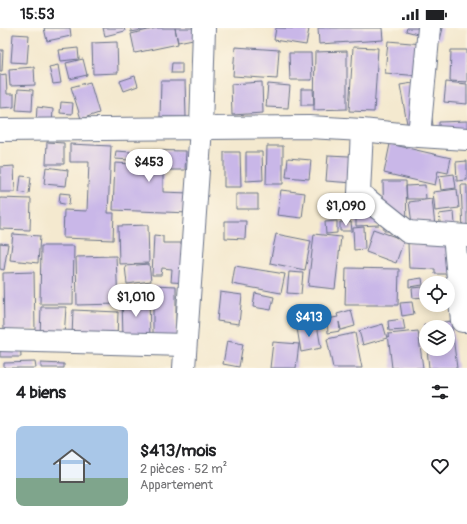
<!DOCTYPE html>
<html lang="fr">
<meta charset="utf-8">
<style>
:root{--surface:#fff;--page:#f2f2f2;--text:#202124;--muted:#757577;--accent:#1f6fb2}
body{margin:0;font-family:Pangolin,sans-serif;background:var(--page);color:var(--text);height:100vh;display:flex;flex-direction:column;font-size:15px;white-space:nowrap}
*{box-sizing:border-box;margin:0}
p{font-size:13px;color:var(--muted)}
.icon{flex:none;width:22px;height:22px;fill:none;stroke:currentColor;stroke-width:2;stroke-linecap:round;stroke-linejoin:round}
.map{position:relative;height:340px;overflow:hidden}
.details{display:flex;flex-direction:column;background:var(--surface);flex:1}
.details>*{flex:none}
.tools{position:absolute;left:419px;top:248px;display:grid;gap:8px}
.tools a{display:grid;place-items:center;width:36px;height:36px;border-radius:50%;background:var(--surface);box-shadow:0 2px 10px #0003;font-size:20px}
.price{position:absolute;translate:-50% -34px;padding:0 9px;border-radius:14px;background:#fff;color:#222;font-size:13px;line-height:26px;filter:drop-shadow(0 1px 2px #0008)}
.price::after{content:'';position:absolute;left:50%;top:24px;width:12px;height:9px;margin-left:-6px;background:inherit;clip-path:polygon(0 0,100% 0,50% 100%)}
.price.selected{background:var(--accent);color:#fff}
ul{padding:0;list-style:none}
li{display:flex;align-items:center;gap:12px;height:100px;padding:0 16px}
li span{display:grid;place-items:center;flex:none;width:112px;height:80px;border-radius:8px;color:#555}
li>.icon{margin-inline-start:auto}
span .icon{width:48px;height:48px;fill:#fffc;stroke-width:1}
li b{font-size:17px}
h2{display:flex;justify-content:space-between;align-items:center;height:48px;padding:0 16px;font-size:17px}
.status{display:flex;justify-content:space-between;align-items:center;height:28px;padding:0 20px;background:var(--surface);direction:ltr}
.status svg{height:11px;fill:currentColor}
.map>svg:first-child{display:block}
</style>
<div class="status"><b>15:53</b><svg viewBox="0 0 49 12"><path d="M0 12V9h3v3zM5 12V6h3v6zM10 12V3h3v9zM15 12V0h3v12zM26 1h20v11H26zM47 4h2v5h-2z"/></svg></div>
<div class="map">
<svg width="467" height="340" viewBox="0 0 467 340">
<rect width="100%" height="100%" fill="#fcf5e5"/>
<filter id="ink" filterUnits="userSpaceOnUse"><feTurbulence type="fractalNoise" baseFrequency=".025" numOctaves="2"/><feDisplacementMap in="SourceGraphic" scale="8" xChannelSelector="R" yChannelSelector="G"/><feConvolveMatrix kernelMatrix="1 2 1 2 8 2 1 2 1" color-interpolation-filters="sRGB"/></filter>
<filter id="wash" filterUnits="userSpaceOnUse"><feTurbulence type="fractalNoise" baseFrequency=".012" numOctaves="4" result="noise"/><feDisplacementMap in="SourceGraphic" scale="16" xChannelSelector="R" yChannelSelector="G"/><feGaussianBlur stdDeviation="0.9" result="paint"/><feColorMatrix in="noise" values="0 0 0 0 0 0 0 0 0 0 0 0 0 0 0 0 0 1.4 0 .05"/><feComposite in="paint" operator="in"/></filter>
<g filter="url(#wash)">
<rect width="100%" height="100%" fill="#f4e9cf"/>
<g id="blocks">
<path fill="#c9b7e8" d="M44 0H70L71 8 47 13Z
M103 0H124L125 3 105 8Z
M131 0H147V1L131 4Z
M157 0H175L178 16 135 25 131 6Z
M175 0H196L198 10 178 14Z
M276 0 309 1 306 17 274 12Z
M318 0H382L383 12 319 16Z
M407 0H443L440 12 406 3Z
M13 6 29 7 27 35 11 34Z
M388 13 434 17 431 49 385 45Z
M117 14 118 45 93 46 92 15Z
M235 19 279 22 277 51 233 48Z
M353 19 378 20 374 84 349 83Z
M78 20 79 31 61 33 59 22Z
M0 22H3L2 43H0Z
M451 22H467V54L450 53Z
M347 23V81L314 82 315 24Z
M289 25H311L312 52H290Z
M83 31 87 47 70 51 66 35Z
M172 35H182V45H171Z
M58 37 61 55 53 56 49 39Z
M34 39 35 57 10 58 9 41Z
M6 46 7 66H14V79L0 80V47Z
M135 48 138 58 124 63 120 53Z
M161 53H185L186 89H160Z
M426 53 433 97 408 101 400 57Z
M90 54 99 85 81 91 71 59Z
M262 54 263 85 232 87 231 56Z
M446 54 467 56V76L444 74Z
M268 56 290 58 288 80 266 79Z
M18 61 33 62 32 83 16 82Z
M301 61H313L314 77H301Z
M61 74 73 75 72 86 60 85Z
M37 79 53 81 52 98 36 96Z
M467 93V108L439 109V94Z
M47 114 64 115V136H46Z
M70 116 111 118 108 185H114L113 212 63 210 64 182 87 183 89 134H70Z
M390 116 451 130 448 145 438 143 435 157 384 145Z
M267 118H283V156H266Z
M134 122 186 123 185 142H163V164L189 165V185L113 182 115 135 133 136Z
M116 123 131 124 130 132 115 131Z
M224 124H240L241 159H224Z
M246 124H262L263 152 246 153Z
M328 127 369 129 367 156 326 153Z
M288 130 311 132 309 151 286 149Z
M467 133V152L457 153 456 134Z
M14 138 15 164H0V139Z
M46 139 68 142 66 158 44 156Z
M454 146 456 160 441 162 439 148Z
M21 148 31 149 29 166 19 164Z
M383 153H406L407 203H384Z
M425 157 426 171H407L406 158Z
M461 157H467V203H463Z
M457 161 459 180 435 183 433 164Z
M281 162 305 165 302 190 277 187Z
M60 165 70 166 69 177 59 175Z
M236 166H258V181H236Z
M329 166 348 168 346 184 327 183Z
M0 170 31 171 30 202 0 201Z
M432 171 436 207 414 210 409 174Z
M378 176 379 197 356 198V177Z
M454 184 456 208 442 210 439 186Z
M225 193H246L245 211 225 210Z
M337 193V205L326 206 325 194Z
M340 194H351L352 203H340Z
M148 197 149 235 119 236 118 198Z
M364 199 365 221 354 222 353 200Z
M373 201 404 212 396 235 366 224Z
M13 206 40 208 38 235 10 232Z
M276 206 311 213 305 242 270 235Z
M314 206 341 209 335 261 308 258Z
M154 207 163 208V215H189L188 255 171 254 172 241 162 240 161 247H152Z
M0 215 8 216 4 242 0 241Z
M408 215 456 216V246H435V241L409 240Z
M41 218H74L73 276H40Z
M116 228 118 276 77 277 76 229Z
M149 236 151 253 127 256 125 238Z
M235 238 285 246 281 265 232 256Z
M346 240 399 241 398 277H345Z
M34 244 35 302 4 303 3 245Z
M289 244 303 245 301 266 287 265Z
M422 250 423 257 409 259V252Z
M153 257 176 258V311L153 309Z
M135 259 136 267 120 268 119 260Z
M423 259 425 269 413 270 412 260Z
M220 264 242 267 239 296 217 293Z
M255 265 274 269 271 282 253 279Z
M149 268 150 310 123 311 122 269Z
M412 274 414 286 402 288 400 275Z
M41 279H66L64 310 40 309Z
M73 282 118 284 117 311 72 310Z
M351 282 355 298 341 302 339 294 340 303 328 305 327 291 338 289 337 286Z
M403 291 405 302 389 303 388 293Z
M451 293 457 340H429L427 321H448V299H426L425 308 424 297Z
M317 296 321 320 301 324 297 300Z
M383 296 387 310 363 317 359 303Z
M418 303 423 340H392L388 306Z
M355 305 362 340H333L327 311Z
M20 308 21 329H0V309Z
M227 313 243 316 239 339 223 336Z
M273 314 299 316 296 340H270Z
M35 334 36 340H4V335Z
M41 335 64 336V340H41Z"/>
</g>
</g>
<g filter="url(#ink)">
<use href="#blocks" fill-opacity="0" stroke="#677086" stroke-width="1"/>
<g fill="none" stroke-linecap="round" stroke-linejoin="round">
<g stroke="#677086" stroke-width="24">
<path id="minor" d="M0 102 309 99 362 102 419 108 467 111
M362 102 359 165 408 204 467 208
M419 108 429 0
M454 207 462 293H467
M0 312 185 317
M184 340 201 100 204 0"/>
</g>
<use href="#minor" stroke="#fff" stroke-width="22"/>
</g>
</g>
</svg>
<div class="tools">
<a><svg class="icon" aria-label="locate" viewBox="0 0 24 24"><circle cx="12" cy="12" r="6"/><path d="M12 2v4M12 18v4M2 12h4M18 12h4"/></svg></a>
<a><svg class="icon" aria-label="layers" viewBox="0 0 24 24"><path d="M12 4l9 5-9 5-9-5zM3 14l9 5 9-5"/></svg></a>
</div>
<b class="price" style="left:149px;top:155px">$453</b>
<b class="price" style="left:346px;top:199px">$1,090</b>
<b class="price" style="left:136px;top:290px">$1,010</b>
<b class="price selected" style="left:309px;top:310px">$413</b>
</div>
<section class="details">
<h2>4 biens<svg class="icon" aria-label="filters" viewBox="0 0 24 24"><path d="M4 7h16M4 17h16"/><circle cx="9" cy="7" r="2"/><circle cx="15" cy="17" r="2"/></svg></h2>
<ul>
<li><span style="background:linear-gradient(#a9c7e8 65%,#7fa58c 0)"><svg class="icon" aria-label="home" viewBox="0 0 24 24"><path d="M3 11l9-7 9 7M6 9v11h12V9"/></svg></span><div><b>$413/mois</b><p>2 pièces · 52 m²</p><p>Appartement</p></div><svg class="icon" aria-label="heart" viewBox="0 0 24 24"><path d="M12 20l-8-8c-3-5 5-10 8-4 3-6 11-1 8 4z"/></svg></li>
</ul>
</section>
